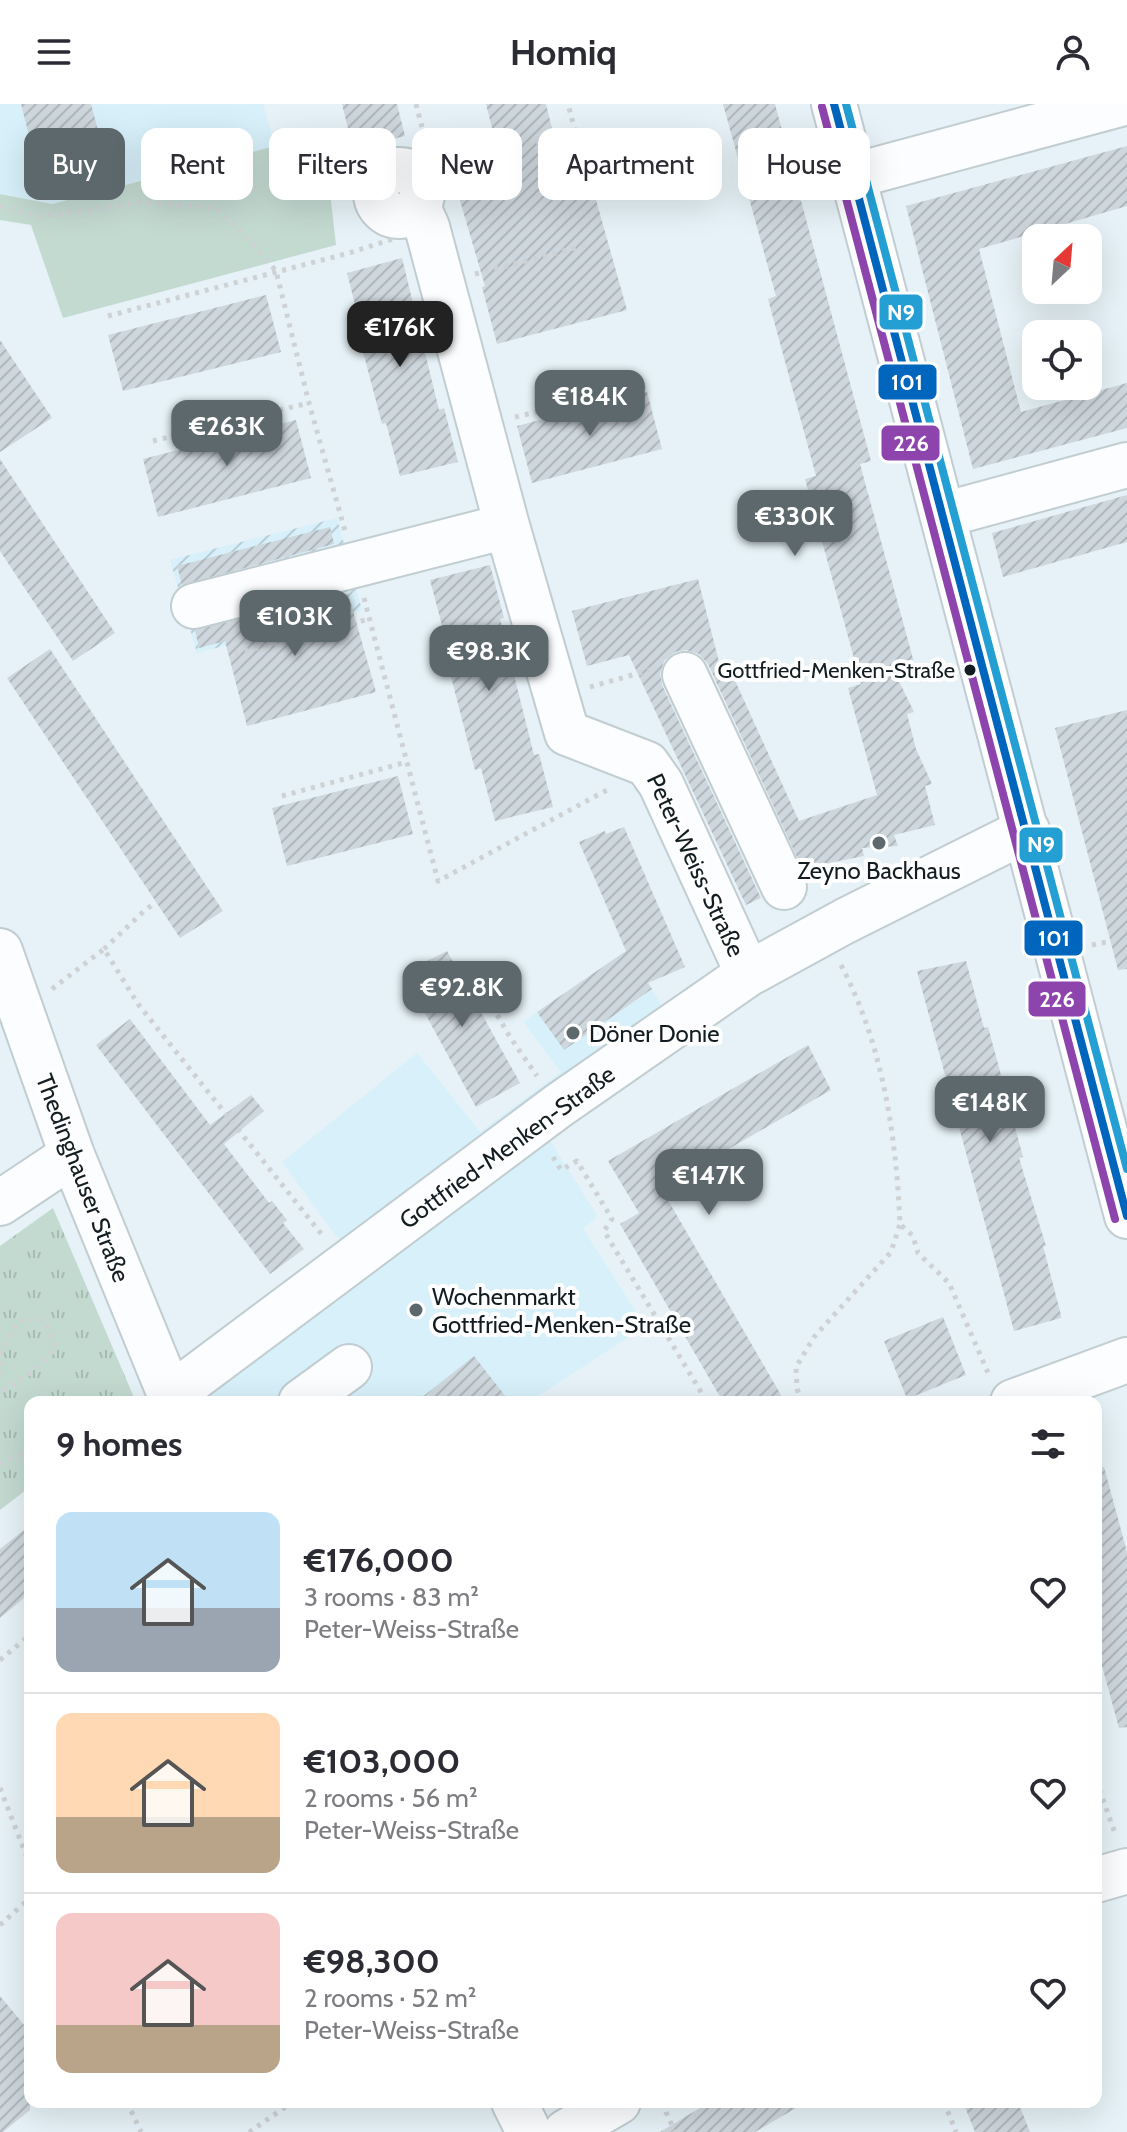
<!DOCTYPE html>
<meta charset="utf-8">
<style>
:root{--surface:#fff;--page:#f2f2f3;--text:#2b2b33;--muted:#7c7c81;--line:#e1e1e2;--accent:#5d686c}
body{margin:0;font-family:Cabin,sans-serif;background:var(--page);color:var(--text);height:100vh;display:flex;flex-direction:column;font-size:30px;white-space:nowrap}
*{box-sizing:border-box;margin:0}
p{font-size:26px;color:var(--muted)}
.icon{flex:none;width:44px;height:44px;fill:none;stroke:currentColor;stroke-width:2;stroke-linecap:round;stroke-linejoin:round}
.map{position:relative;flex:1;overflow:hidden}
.side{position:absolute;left:24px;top:1292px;width:1078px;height:712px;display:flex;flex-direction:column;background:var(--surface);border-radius:16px;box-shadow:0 8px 32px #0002}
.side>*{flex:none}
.top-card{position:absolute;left:24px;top:24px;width:1080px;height:72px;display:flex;gap:16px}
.needle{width:52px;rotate:26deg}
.buttons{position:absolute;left:1022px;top:120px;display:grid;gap:16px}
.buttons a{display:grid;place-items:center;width:80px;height:80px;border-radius:16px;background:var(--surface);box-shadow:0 8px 32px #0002;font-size:40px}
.price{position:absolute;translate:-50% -68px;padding:0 18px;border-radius:16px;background:var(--accent);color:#fff;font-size:26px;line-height:52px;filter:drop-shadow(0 2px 4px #0008)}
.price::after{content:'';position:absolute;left:50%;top:48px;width:24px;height:18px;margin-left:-12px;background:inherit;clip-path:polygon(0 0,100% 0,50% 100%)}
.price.active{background:#222;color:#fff}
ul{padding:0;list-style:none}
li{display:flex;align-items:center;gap:24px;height:200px;padding:0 32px}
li+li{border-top:2px solid var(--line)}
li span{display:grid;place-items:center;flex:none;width:224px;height:160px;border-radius:16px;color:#555}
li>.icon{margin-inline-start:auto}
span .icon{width:96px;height:96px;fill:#fffc;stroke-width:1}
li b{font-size:34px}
h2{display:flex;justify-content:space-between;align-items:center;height:96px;padding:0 32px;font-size:34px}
.pill{padding:0 28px;border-radius:16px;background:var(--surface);box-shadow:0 8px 32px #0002;font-size:28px;line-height:72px}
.pill.active{background:var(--accent);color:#fff}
header{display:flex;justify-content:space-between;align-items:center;height:104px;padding:0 32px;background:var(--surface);font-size:36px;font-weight:700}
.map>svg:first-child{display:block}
</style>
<header><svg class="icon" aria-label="menu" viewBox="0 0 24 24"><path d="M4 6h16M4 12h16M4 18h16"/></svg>Homiq<svg class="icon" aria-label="person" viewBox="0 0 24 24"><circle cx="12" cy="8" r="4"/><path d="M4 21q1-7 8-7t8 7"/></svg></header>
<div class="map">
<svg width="1127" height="2028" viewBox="0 0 1127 2028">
<defs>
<pattern id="industrial-furrows" width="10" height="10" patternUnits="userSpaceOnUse" patternTransform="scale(2)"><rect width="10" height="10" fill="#d7f0fa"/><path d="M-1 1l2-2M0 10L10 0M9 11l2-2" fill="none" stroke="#b8cdd6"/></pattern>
<pattern id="grass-tufts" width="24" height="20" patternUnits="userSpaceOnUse" patternTransform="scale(2)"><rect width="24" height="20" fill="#c3dad1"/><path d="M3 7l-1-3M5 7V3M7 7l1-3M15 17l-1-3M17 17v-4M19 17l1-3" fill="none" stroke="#a7bbb3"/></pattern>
<pattern id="building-hatch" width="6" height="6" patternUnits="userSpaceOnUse" patternTransform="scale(2)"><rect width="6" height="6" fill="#ced7dd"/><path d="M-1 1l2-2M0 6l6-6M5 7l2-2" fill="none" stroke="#b0b8bd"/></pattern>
</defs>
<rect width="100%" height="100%" fill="#e6f2f7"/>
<path fill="#d7f0fa" d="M0 0H263L275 42 52 100 0 90Z
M622 849 646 875 677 927 542 1024 597 1112 583 1125 645 1222 529 1298H183L343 1141 282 1058 417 949 480 1028 561 968 523 918Z"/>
<path fill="url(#industrial-furrows)" d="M337 414 362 506 197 549 170 456Z"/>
<path fill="url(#grass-tufts)" d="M53 1104 136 1298H30V1383L0 1406V1142Z"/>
<path fill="#c3dad1" d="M275 42 326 53 336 141 63 214 31 121 0 116V90L52 100Z"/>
<path fill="url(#building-hatch)" d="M21 0H91L99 30 33 47Z
M342 0H397L405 32 353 45Z
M486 0H546L557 45 580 39 627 206 497 240 482 183 485 182 453 73 501 60Z
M723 0H775L871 357 860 360 916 566 896 571 914 608 907 610 916 645 932 680 925 682 935 721 894 731 898 742 862 744 864 752 819 761 823 770 808 777 708 560 699 550 686 546 675 548 664 557 660 570 662 581 761 794 746 801 629 551 587 562 572 507 698 475 720 562 727 559 799 717 877 691 848 584 861 580 805 375 816 372 768 195 776 192Z
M1127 42V102L979 145 1021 308 1127 279V324L973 365 906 102Z
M402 154 439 306 444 304 458 358 400 372 386 319 382 320 356 221 360 220 347 169Z
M266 191 281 248 123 287 108 231Z
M0 236 52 314 0 348Z
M647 288 662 345 532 379 517 322Z
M296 316 311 374 158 413 143 355Z
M0 355 115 529 73 557 0 447Z
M1127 391V438L1003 473 992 429Z
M330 423 334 440 182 481 177 462Z
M490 461 504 514 500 515 534 651 539 650 553 703 495 717 481 664 475 666 440 530 444 529 430 476Z
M348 489 376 588 247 622 225 537 199 544 195 526Z
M50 545 223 807 180 834 7 574Z
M1127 606V865L1118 866 1055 624Z
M398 672 413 730 287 762 272 704Z
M624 723 685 863 648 879 652 885 564 946 537 908 626 847 579 738 605 727 606 730Z
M447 847 520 979 476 1003 403 869Z
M966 857 984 924 988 923 994 945 1023 1053 1019 1054 1046 1142H1043L1061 1211V1214L1014 1227 917 867Z
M130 915 210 1021 251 991 264 1007 224 1040 269 1099 272 1097 287 1116 283 1119 304 1145 270 1170 96 941Z
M808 941 831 986 661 1084 785 1298H723L620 1120 639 1109 608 1057Z
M943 1213 966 1271 907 1295 884 1237Z
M474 1252 510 1298H416Z
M1104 1363 1127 1448V1623L1119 1624 1096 1540V1364Z
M30 1421V1489L0 1514V1445Z
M0 1892 30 1928V2006L3 2028H0Z
M710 1998H806L755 2028H660Z
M963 1998H1018L1030 2028H975Z"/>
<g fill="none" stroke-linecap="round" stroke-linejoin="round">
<g stroke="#c2cdd1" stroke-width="48">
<path id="minor" d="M834 0 1127 1112
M376 89a23 23 0 1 1 46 0a23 23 0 1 1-46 0Z
M853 72 1120 0
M418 103 427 123 507 422 567 629 647 660 661 680 748 870
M943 411 1127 361
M194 502 507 422
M685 571 784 783
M0 847 72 1051 173 1298
M0 1099 72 1051
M170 1292 558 1002 748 870 845 817 1027 726
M301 1298 349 1263
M1013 1298 1127 1256
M1096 1776 1127 1767
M514 1998 529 2028
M566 2028 618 1998"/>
</g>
<path stroke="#ced2d4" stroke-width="5" stroke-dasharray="4 6" stroke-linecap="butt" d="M416 0 433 65
M430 68 575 27 568 0
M0 102 39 113 141 98 216 104 252 139 276 167 309 299 345 427
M475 170 587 141
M108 212 349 149 393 135
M515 313 650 281
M153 337 309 299
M364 494 438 777 609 685
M235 550 369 515
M590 583 650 566
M282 692 407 658
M1092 841 1111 837
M104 845 144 807 156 798
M841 861C883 941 896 1031 900 1120L913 1132 918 1149 949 1179 989 1271
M472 868 510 933 537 972
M52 885 104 845 138 900 323 1132
M553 1053 561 1066 577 1057 612 1115 604 1127 707 1298
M0 1271 1 1250 18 1216H44L56 1243C40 1263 22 1276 0 1288
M802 1298 797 1285 796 1263 814 1233 891 1148 900 1120
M0 1360 30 1346
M0 1556 30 1531
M1096 1676 1116 1732
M0 1684 30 1761
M0 1821 30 1794
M127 1998 141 2028
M664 1998 666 2008 675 2028
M944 1998 956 2028
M249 2028 293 1998"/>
<use href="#minor" stroke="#fbfdfe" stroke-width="44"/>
<g stroke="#fefefe" stroke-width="14">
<path id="bus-1" d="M834 0 1127 1112"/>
</g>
<g stroke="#fefefe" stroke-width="14">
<path id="bus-2" d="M822 3 1115 1115"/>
</g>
<g stroke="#fefefe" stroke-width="14">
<path id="bus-3" d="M846 0 1127 1065"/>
</g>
<use href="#bus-1" stroke="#0065bd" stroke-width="8"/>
<use href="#bus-2" stroke="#8e44ad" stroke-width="8"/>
<use href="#bus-3" stroke="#249fd3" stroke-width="8"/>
</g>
<circle fill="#131d21" stroke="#fefefe" stroke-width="3" cx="970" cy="566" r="7"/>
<g fill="#5d686c" stroke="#fefefe" stroke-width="3">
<circle cx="879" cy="739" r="8"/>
<circle cx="573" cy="929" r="8"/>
<circle cx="416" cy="1206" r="8"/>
</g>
<g text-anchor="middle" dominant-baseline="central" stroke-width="8" stroke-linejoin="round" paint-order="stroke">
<g font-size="22" fill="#131d21" stroke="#fefefe" text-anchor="end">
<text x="955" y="566">Gottfried-Menken-Straße</text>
</g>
<g font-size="24" fill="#131d21" stroke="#fefefe">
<text transform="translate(696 761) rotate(65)">Peter-Weiss-Straße</text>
<text transform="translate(507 1043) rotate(-36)">Gottfried-Menken-Straße</text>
<text transform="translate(83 1074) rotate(69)">Thedinghauser Straße</text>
</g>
<g font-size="24" fill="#131d21" stroke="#fefefe" text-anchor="start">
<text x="879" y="766" text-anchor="middle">Zeyno Backhaus</text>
<text x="589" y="929">Döner Donie</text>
<text x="432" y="1192">Wochenmarkt<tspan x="432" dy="28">Gottfried-Menken-Straße</tspan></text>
</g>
</g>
<g stroke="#fefefe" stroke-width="3">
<rect x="878" y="189" width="46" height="38" rx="8" fill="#249fd3"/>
<rect x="877" y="259" width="61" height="38" rx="8" fill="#0065bd"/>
<rect x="880" y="320" width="61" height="38" rx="8" fill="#8e44ad"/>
<rect x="1018" y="722" width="46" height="38" rx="8" fill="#249fd3"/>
<rect x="1023" y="815" width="61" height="38" rx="8" fill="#0065bd"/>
<rect x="1027" y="876" width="60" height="38" rx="8" fill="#8e44ad"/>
</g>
<g font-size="22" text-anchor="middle" font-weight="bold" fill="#fff">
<text x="901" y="216">N9</text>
<text x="907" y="286">101</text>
<text x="911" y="347">226</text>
<text x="1041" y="748">N9</text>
<text x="1054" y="842">101</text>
<text x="1057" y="903">226</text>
</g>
</svg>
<div class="buttons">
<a><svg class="needle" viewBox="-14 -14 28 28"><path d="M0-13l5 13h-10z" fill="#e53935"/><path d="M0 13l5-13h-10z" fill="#7c7c81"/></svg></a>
<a><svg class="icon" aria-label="locate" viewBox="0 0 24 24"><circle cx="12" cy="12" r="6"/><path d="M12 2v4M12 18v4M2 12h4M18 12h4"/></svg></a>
</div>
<b class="price active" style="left:400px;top:265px">€176K</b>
<b class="price" style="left:590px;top:334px">€184K</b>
<b class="price" style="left:227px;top:364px">€263K</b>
<b class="price" style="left:795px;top:454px">€330K</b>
<b class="price" style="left:295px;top:554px">€103K</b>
<b class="price" style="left:489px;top:589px">€98.3K</b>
<b class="price" style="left:462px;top:925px">€92.8K</b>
<b class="price" style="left:990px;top:1040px">€148K</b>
<b class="price" style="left:709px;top:1113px">€147K</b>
<div class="top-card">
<a class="pill active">Buy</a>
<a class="pill">Rent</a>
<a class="pill">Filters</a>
<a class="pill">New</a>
<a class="pill">Apartment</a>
<a class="pill">House</a>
</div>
<section class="side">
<h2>9 homes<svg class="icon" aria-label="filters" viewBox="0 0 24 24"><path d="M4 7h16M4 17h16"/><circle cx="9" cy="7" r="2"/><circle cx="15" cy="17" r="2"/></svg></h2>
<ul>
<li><span style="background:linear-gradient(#bfe0f5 60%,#9aa5b1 0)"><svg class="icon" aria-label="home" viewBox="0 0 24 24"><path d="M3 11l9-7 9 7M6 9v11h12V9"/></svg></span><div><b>€176,000</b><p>3 rooms · 83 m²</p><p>Peter-Weiss-Straße</p></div><svg class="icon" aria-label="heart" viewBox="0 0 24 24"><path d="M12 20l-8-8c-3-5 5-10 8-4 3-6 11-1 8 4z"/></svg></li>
<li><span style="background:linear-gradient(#ffd9b3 65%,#b9a48a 0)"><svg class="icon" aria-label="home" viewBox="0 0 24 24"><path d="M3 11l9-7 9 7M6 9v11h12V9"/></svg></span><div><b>€103,000</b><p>2 rooms · 56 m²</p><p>Peter-Weiss-Straße</p></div><svg class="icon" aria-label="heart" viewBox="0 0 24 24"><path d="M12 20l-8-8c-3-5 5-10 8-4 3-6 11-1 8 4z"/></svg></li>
<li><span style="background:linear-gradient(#f6c9c9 70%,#b9a48a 0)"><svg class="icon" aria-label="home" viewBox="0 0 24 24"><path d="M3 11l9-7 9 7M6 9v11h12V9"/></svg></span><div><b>€98,300</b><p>2 rooms · 52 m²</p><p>Peter-Weiss-Straße</p></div><svg class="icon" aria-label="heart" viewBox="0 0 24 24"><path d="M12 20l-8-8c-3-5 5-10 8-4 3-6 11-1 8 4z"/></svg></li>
</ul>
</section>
</div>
